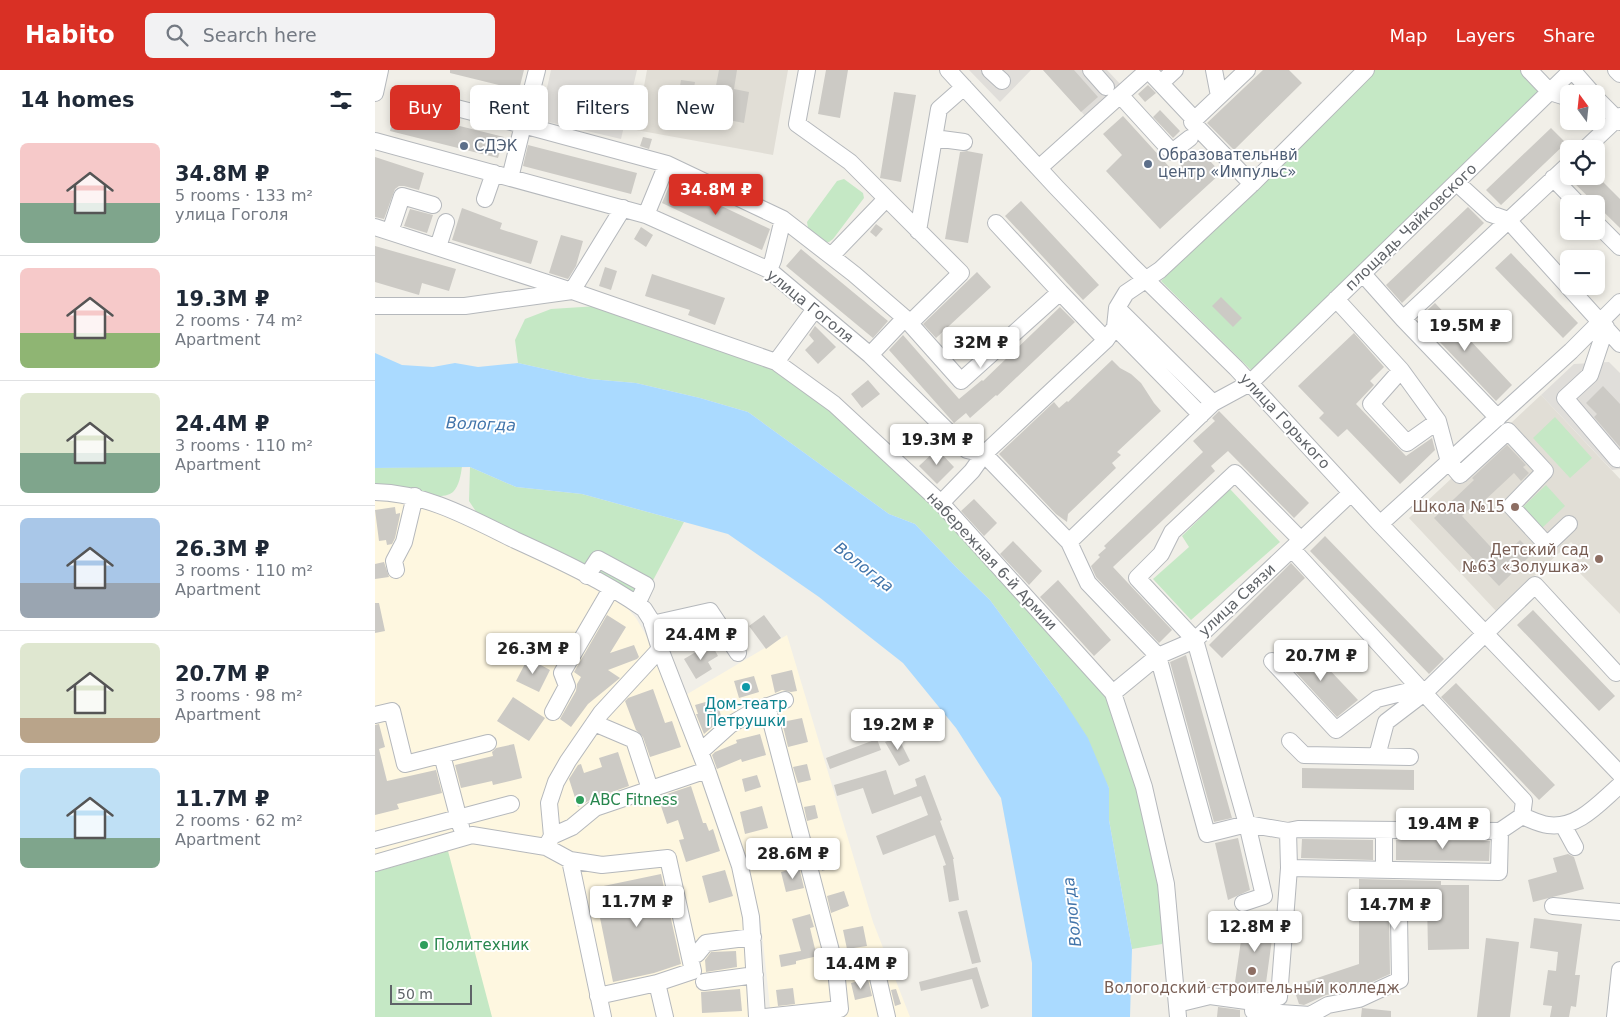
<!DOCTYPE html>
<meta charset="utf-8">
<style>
:root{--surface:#fff;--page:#f2f2f3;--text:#1f2937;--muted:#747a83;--line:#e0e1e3;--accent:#d93025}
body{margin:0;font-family:"DejaVu Sans",sans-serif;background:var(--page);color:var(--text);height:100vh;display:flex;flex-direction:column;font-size:19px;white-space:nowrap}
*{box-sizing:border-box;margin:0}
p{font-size:16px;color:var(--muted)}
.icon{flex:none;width:28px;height:28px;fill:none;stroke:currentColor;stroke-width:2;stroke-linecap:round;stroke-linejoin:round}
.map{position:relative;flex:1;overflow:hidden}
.sheet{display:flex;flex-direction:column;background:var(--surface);width:375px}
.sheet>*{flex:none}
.banner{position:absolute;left:15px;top:15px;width:475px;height:45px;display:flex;gap:10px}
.needle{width:32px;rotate:345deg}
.fabs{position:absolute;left:1185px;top:15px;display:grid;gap:10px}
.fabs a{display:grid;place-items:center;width:45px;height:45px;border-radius:8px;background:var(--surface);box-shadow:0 2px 8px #0003;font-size:25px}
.scale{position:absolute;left:15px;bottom:12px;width:82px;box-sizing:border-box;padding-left:5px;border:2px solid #5f6368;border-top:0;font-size:14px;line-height:18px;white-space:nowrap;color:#5f6368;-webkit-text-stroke:4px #fff;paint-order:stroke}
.price{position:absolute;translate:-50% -42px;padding:0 11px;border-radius:5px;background:#fff;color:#222;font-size:16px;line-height:32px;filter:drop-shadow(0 1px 2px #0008)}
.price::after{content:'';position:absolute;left:50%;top:30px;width:15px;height:11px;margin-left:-8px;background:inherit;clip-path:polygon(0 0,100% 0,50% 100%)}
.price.current{background:var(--accent);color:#fff}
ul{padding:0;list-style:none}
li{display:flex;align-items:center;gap:15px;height:125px;padding:0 20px}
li+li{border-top:1px solid var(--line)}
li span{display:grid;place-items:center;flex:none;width:140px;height:100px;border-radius:8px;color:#555}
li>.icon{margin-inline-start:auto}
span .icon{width:60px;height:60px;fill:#fffc;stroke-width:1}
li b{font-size:21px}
h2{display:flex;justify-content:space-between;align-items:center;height:60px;padding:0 20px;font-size:21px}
.tag{padding:0 18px;border-radius:8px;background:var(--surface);box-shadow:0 2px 8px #0003;font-size:18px;line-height:45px}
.tag.current{background:var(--accent);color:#fff}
header{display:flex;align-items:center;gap:30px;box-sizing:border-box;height:70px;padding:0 25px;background:var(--accent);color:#fff}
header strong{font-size:24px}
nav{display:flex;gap:28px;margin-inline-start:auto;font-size:18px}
.search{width:350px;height:45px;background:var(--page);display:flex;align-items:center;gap:12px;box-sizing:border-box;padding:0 18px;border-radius:8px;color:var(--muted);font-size:19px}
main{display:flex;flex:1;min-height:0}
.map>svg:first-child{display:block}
</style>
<header>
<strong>Habito</strong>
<div class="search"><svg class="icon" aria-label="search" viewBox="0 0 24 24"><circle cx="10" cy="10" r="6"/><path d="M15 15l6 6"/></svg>Search here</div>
<nav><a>Map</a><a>Layers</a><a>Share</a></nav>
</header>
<main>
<section class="sheet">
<h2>14 homes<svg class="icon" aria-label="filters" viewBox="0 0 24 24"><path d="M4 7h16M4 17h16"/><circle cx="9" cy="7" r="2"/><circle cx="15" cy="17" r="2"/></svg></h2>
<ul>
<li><span style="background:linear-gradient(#f6c9c9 60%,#7fa58c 0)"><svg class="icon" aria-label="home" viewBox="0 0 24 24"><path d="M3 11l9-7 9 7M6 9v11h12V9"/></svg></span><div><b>34.8M ₽</b><p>5 rooms · 133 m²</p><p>улица Гоголя</p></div></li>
<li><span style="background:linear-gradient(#f6c9c9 65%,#8fb573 0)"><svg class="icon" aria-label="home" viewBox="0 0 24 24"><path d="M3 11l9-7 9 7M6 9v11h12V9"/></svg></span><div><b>19.3M ₽</b><p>2 rooms · 74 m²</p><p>Apartment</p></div></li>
<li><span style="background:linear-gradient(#dfe7d0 60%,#7fa58c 0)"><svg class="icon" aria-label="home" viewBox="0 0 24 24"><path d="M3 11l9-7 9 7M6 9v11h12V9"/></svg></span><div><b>24.4M ₽</b><p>3 rooms · 110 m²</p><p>Apartment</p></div></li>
<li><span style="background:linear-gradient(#a9c7e8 65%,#9aa5b1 0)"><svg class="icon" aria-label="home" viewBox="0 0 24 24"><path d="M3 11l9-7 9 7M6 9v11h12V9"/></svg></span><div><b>26.3M ₽</b><p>3 rooms · 110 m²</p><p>Apartment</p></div></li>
<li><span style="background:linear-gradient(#dfe7d0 75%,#b9a48a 0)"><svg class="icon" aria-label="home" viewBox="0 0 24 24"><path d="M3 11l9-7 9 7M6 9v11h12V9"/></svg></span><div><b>20.7M ₽</b><p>3 rooms · 98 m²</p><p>Apartment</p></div></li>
<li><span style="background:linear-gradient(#bfe0f5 70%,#7fa58c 0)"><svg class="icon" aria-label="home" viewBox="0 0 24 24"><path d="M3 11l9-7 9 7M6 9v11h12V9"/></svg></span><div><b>11.7M ₽</b><p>2 rooms · 62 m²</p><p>Apartment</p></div></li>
</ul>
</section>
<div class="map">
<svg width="1245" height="947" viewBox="0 0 1245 947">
<rect width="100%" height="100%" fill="#f1efe8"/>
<path fill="#fef7e0" d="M0 426 33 428 185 494 253 539 261 548 279 579 358 795 372 857 382 947H0Z
M412 565 498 852 535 947H396L386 853 370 791 309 626Z"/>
<path fill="#e0deda" d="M176 0H262L246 69 165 50Z
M594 0H656L625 32Z
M668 0H732L747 16 712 48Z
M1234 292 1245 303V399L1237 400 1166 325 1199 294Z"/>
<path fill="#e1ded6" d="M272 0H413L398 85 261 60Z
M1166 325 1245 409V544L1197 495 1208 484 1196 472 1121 541 1034 448Z"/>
<path fill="#c5e8c5" d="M999 0H1145L1168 24 879 303 786 211Z
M469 109 488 123 489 128 458 169 454 172H451L433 158 432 152 462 111Z
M223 236 398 297 456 339 564 436 734 626 765 717 787 815 790 867 787 874 757 879 734 750V718L685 625 615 530 580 496 540 454 514 444 373 342 325 328 261 313 215 309 143 293 140 270 150 249 176 239Z
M1180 347 1217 388 1195 408 1158 368Z
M87 396C86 405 84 416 78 422 66 433 15 420 0 418V398Z
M95 397 141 417 207 424 309 452 275 516 260 526 104 446 94 431Z
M1171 415 1190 436 1167 458 1148 437Z
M855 419 905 472 816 550 778 509 814 477 807 466Z
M73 781 117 947H0V802Z"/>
<path fill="#aadaff" d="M0 283 27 295 58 297 80 293 103 297 143 293 215 309 261 313 325 328 373 342 514 444 540 454 580 496 615 530 685 625 713 668 734 718V750L757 879 755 947H657V893L626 728 581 658 528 593 444 527 353 464 207 424 141 417 95 397 0 398Z"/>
<path fill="#cccac5" d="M75 0H149L144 20 75 3Z
M344 0H362L359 19 374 22 369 53 301 40 306 10 320 12 318 23 339 26Z
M451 0H473L465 48 443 44Z
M668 0H699L723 27 706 42Z
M888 0H914L927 13 859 80 832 53Z
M773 15 781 23 770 32 763 24Z
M519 22 541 25 526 112 505 108Z
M20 40 129 67 123 88 15 61Z
M785 40 805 61 798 68 778 47Z
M748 46 799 102 824 79 846 103 785 159 731 101 747 85 728 64Z
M1176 58 1191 73 1126 135 1111 120Z
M268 67 277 69 274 79 265 76Z
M153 75 262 103 256 124 148 96Z
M592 81 608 84 593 173 570 169 585 82Z
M0 87 49 103 44 120 29 116H24L20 119 9 149 0 147Z
M1196 106H1222L1245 129V158L1194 108Z
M296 112 395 159 387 180 287 133Z
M646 131 724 215 708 230 630 146Z
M1093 137 1109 153 1027 233 1011 215Z
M87 138 127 153 125 159 163 171 156 194 77 170Z
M35 139 58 145 52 163 29 156Z
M501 154 508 159 501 167 495 162Z
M266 157 278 165 271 177 259 169Z
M186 165 208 171 201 196 193 209 174 203Z
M0 176 81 199 74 221 47 213 44 225 0 212Z
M426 179 513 251 498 268 411 196Z
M1136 183 1203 253 1188 268 1120 198Z
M230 197 242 201 236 220 224 216Z
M602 202 616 217 561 268 548 254Z
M277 204 350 228 340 255 313 245 315 240 270 226Z
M846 227 867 248 858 257 837 236Z
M1060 233 1137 315 1121 331 1043 249Z
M685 237 700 252 622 326 621 325 595 348 591 343 579 353 514 280 528 265 584 329 607 310 608 311Z
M440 256 461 277 443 294 430 280 439 271 434 265Z
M979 263 1009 297 995 311 999 315 981 334 1031 386 1057 368 1060 380 1025 414 972 359 963 367 944 348 949 343 923 316Z
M737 290 745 298 756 304 766 313 779 333 786 341 742 382 746 385 737 393 741 398 693 444 692 452 681 444 624 384 679 332 684 338 692 331 693 332Z
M493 310 505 324 487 338 476 324Z
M1228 316 1245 334V377L1219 347 1222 344 1211 333Z
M844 341 934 433 919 448 853 381 836 396 840 401 738 497 797 560 784 573 721 507 716 496 725 487 723 485 731 478 729 476 828 382 818 371 840 351 837 348Z
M1132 375 1151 395 1148 397 1154 403 1146 411 1139 403 1108 432 1105 429 1087 446 1126 488 1145 470 1158 483 1124 516 1059 448 1099 410 1097 408Z
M562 379 579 397 562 414 544 396Z
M599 429 622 453 609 466 586 441Z
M20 437 21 444 25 443V445L20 468 17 474 12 475 11 470 4 471 0 440Z
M950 466 1069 589 1054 604 935 481Z
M638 471 667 501 654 515 625 484Z
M9 492 14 507 0 509V494Z
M916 493 930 508 847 588 834 575Z
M683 510 736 570 719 586 665 527Z
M0 533H4L10 561 0 563Z
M1158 540 1240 626 1224 641 1142 555Z
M232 545 251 557 235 583 259 575 264 587 262 589 233 600 245 608 213 634 196 657 185 649 201 621 202 614 206 607 199 602Z
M389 545 406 568 391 579 374 556Z
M336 573 343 586 333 592 337 599 321 609 309 589Z
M919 574 943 599 949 594 983 630 962 647 906 586Z
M183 576 190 579 180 594 175 592Z
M811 585 857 748 839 752 795 592Z
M153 588 175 600 164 622 141 611Z
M417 600 422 621 416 622 407 620 400 623 396 605Z
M379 606 384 622 364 628 359 611Z
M1081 613 1180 715 1164 730 1066 627Z
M278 619 290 653 297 651 306 677 275 687 268 667 261 660 250 631 253 628Z
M138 627 170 648 154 671 122 651Z
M341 629 347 649 342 651V653L329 664 321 644H323L320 635Z
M427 648 433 672 413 677 407 652Z
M4 654 10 677 4 679 12 711 61 700 67 723 22 734 24 739 0 745V655Z
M385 664 391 685 367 692 366 689 342 699 337 685 340 682 362 673 361 670Z
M523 667 535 691 524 696 510 672Z
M502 669 506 680 455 699 451 688Z
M139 674 147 708 118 715 117 711 86 718 80 695 118 686 117 682 121 678Z
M243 682 254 716 217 729 203 737 194 709 203 695 206 694 209 703 227 697 224 688Z
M432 694 436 710 423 713 418 697Z
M927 698 1039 700V720L927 718Z
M511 700 519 725 542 716 540 709 550 705 567 750 565 751 579 789H578L584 830 574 832 568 796 571 795 560 765 508 785 501 766 553 745 546 726 497 744 488 718 462 726 459 715Z
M382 705 386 717 370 722 367 709Z
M316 716 328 753H331L334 761 338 759 345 781 311 792 304 770 309 769 303 750 292 754 283 727Z
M440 735 443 748 432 751 429 737Z
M387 736 393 758 370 764 365 742Z
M863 768 875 820 853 830 840 773Z
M927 769 998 770V790L926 788Z
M1021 770 1115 771 1114 791 1021 790Z
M390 780 394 795 379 800 375 784Z
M453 782 457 798 447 801 442 785Z
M1193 784 1199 787 1209 819 1158 832 1153 810 1182 802 1178 788Z
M424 797 429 818 411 822 406 802Z
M350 800 358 826 334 833 327 806Z
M286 804 306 894 279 903 238 912 219 818Z
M984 809 1066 811V815H1094V879L1053 880 1052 831 1017 832V838L1014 845 1015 904 995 913 967 922 951 925 929 935 924 934 918 916 984 894Z
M469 821 474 836 456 843 452 826Z
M592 840 606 892 597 894 583 842Z
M870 843 900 847 890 920 879 922 859 919Z
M435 844 439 857 435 858 440 879 445 878 447 885 421 891V894L406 897 404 885 426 881 417 849Z
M1159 848 1207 854 1200 905H1205L1201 937 1196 936 1194 947H1175L1177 936 1168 935 1173 900 1181 901 1183 882 1155 878Z
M488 856 492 876 472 879 468 860Z
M1111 868 1144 872 1135 947H1102Z
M361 881 362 897 331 902 330 890 336 882Z
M602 897 614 936 606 939 597 909 546 921 544 912Z
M493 909 497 926 480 930 476 913Z
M418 918 420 934 403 936 401 920Z
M365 919 367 941 327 943 326 922Z
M521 919 526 934 520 936 516 920Z
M843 937 865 940V947H842Z
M987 938 1016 941V947H986Z"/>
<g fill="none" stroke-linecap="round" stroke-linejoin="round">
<g stroke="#b5b8bc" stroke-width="18">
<path id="minor" d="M162 0 148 55 292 94 408 149 479 204 530 248 586 311 685 222 731 270
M432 0 422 54 475 92 586 203 535 253
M573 0 682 118 758 197 861 298 1005 454 1245 704
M615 0 627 11
M716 0 731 17
M773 0 819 49
M839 0 844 26
M872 0 817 52 877 114
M1154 0 1175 22 1194 28
M1197 0 1218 24
M1241 0 1245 4
M786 13 800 0
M0 23 5 0
M27 24 148 55 135 108
M745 25 797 82 815 68
M1221 28 1245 52
M559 68 589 72
M0 71 271 145 394 200 495 285 592 380 609 384 694 472 838 333 875 313 1197 0
M1210 79 1245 46
M664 98 773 0
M1178 108 1203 134
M1082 113 1116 144 1133 150 1245 274
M110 129 119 103
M271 145 292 94
M621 153 685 222
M1221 153 1245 177
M0 157 197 221 401 292 459 334 566 433 738 623 769 717 791 814 803 947
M543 161 564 39 589 17
M15 162 27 126 58 135
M63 177 71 152
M456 186 511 129
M394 200 398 190 408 149
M988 204 1028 249 1123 348
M961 229 1026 300 996 334 1032 373 1063 351 1074 392 1085 405 1133 361 1170 401 1136 436 1172 475 1194 454
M0 236H90L197 221 248 138
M742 238 838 333
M1028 249 1194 94
M740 257 826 345
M1231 257 1215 305 1190 328 1242 389
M495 285 530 248
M401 292 440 239
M1026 300 1063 351
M0 422C51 423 95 448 140 470 184 490 229 511 269 539L276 550 285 579 332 700 365 796 376 847 382 947
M566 433 597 401 609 384 731 270 740 257 742 238 751 223 785 200 877 114 991 0
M1005 454 1196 281 1245 232
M694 472 713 513 783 586 832 764 872 754 913 761 923 759 1125 761 1147 746 1149 731 1049 623 1160 515 1241 603
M917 479 1049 623
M21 500 19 491 29 472 40 426
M212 506 223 489 271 515 262 534
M277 554 335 541 363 583
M897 591 961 660 1002 629 1034 621 1049 623
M738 623 783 586 820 570 976 423
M178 642 192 616 187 603 236 519
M0 645 17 641 30 694 113 673
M219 653 259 670 275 719
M915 671 929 685 1035 687
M325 682 355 655 377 642 410 630
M67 685 86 757
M1002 686 1011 652 1049 623
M1147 746C1155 749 1164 754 1173 755 1203 759 1224 733 1245 715
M1188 755 1200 777
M913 761 914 798 1124 802 1125 761
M177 766 174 733 181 712 193 691 226 643 285 579
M0 770 136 734
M172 775 177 766 197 757 220 738 332 700
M195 790 228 947
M0 793 97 765 171 777 195 790 227 795 293 788 318 901 282 913 223 926
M1009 800V760
M868 833 889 826 872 754 820 570 762 508 786 484 797 462 860 403 926 470
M1178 836 1245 842
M322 884 331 873 378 867
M461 900 493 891 501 899 512 947
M329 912 380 905
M282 913 290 947
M879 932 904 927 914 798
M802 934 835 926 879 932 878 941
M878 941 935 945 953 935 984 929 1025 910 1024 845
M390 947 465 939 461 900 392 636
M1240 947 1245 900"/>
</g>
<use href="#minor" stroke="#fff" stroke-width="16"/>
</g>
<g fill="#5c6f8a" stroke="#fff" stroke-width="2">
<circle cx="89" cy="76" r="5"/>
<circle cx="773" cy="94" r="5"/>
</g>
<g fill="#8d6e63" stroke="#fff" stroke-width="2">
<circle cx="1140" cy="437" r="5"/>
<circle cx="1224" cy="489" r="5"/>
<circle cx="877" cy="901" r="5"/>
</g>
<circle fill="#0f9aa8" stroke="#fff" stroke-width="2" cx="371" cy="617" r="5"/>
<g fill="#2e9e5b" stroke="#fff" stroke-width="2">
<circle cx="205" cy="730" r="5"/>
<circle cx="49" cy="875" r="5"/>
</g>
<g text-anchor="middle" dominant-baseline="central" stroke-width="4" stroke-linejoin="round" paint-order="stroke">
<g font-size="15" fill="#4e5e75" stroke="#fff" text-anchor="start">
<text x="99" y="76">СДЭК</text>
<text x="783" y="85">Образовательнвй<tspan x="783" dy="17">центр «Импульс»</tspan></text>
</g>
<g font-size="15" fill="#5f6368" stroke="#fff">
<text transform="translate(1036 157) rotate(-44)">площадь Чайковского</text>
<text transform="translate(435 236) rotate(39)">улица Гоголя</text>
<text transform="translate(910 351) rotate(47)">улица Горького</text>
<text transform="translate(617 491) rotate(47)">набережная 6-й Армии</text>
<text transform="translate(862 530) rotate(-43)">улица Связи</text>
</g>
<g font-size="15" fill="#785e54" stroke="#fff" text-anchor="end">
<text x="1130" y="437">Школа №15</text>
<text x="1214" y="480">Детский сад<tspan x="1214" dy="17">№63 «Золушка»</tspan></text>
<text x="877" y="918" text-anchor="middle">Вологодский строительный колледж</text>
</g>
<g font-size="15" fill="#0d838f" stroke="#fff">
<text x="371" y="634">Дом-театр<tspan x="371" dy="17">Петрушки</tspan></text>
</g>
<g font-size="15" fill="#27864d" stroke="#fff" text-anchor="start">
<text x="215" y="730">ABC Fitness</text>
<text x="59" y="875">Политехник</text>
</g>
<g font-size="16" font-style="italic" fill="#4174aa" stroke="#fff">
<text transform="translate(106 354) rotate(2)">Вологда</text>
<text transform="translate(489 497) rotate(38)">Вологда</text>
<text transform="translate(697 842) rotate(-96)">Вологда</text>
</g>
</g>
</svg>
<div class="fabs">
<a><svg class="needle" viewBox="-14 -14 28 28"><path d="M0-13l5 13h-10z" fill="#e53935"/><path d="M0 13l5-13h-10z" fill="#747a83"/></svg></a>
<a><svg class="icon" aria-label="locate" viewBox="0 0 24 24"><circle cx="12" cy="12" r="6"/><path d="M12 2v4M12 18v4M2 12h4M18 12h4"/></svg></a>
<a>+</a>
<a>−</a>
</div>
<div class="scale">50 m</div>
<b class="price current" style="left:341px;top:146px">34.8M ₽</b>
<b class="price" style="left:1090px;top:282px">19.5M ₽</b>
<b class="price" style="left:606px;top:299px">32M ₽</b>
<b class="price" style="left:562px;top:396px">19.3M ₽</b>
<b class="price" style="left:326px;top:591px">24.4M ₽</b>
<b class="price" style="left:158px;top:605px">26.3M ₽</b>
<b class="price" style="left:946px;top:612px">20.7M ₽</b>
<b class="price" style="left:523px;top:681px">19.2M ₽</b>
<b class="price" style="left:1068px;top:780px">19.4M ₽</b>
<b class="price" style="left:418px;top:810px">28.6M ₽</b>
<b class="price" style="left:262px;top:858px">11.7M ₽</b>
<b class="price" style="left:1020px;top:861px">14.7M ₽</b>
<b class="price" style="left:880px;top:883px">12.8M ₽</b>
<b class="price" style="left:486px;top:920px">14.4M ₽</b>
<div class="banner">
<a class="tag current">Buy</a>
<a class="tag">Rent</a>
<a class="tag">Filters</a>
<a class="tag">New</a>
</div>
</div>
</main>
